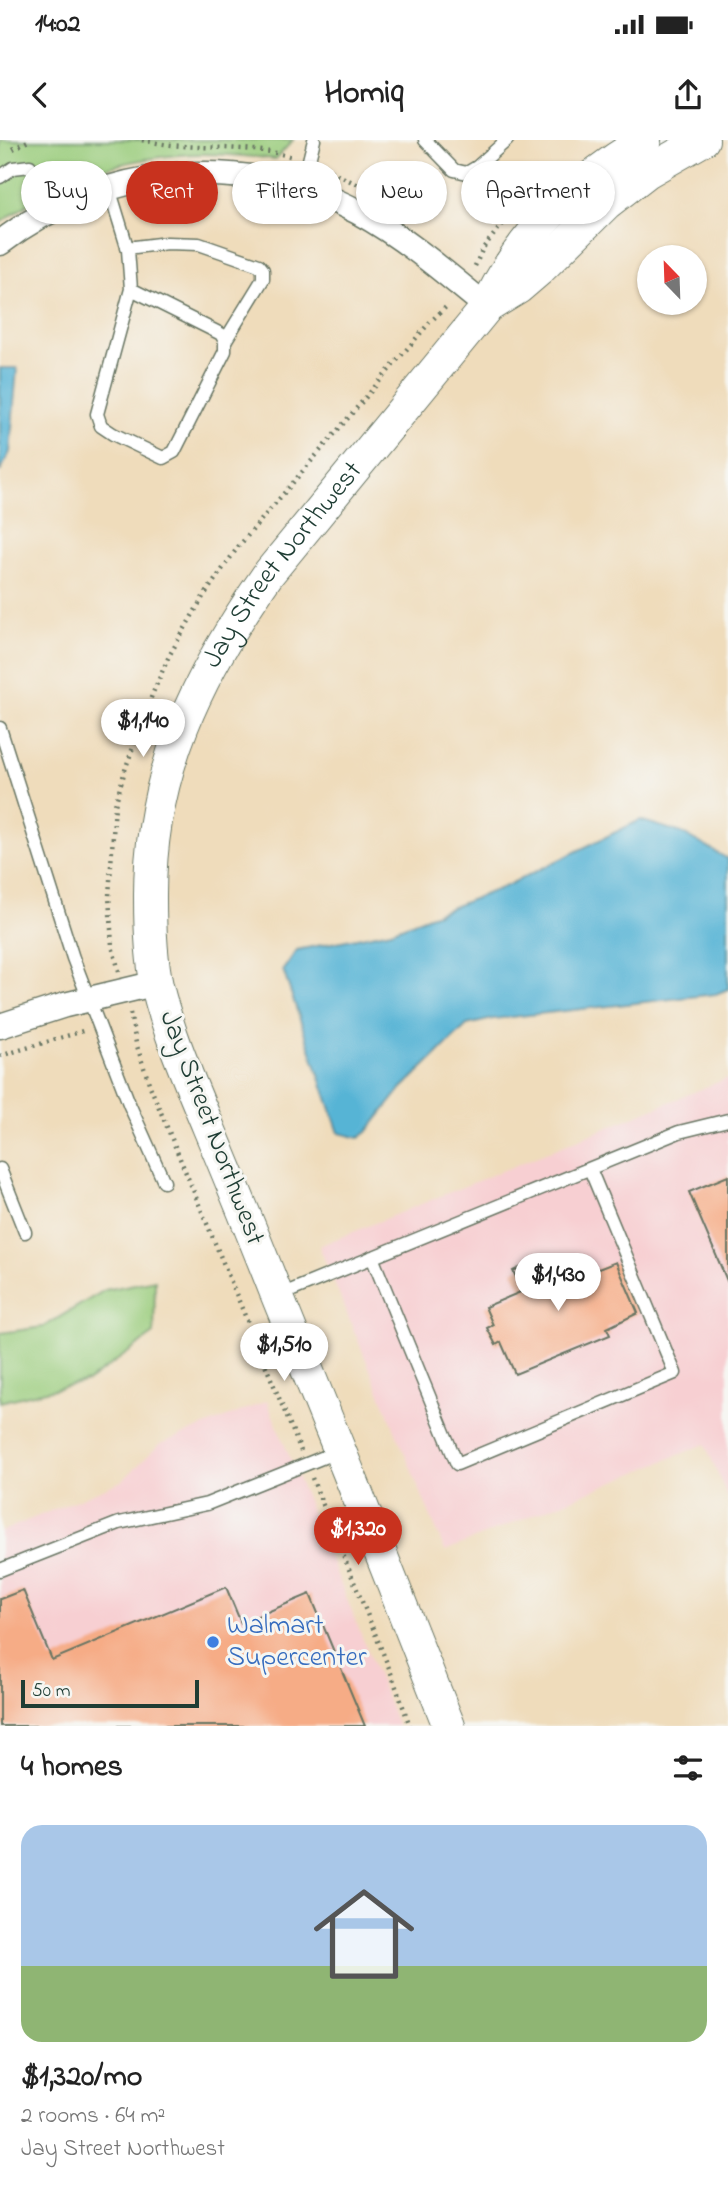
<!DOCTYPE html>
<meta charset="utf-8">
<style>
:root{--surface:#fff;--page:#f6f6f6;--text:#222;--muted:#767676;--accent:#c8321e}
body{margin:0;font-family:"Indie Flower",sans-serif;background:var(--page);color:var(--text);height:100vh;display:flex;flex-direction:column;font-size:26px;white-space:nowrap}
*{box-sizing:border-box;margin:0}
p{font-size:23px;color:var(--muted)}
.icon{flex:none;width:38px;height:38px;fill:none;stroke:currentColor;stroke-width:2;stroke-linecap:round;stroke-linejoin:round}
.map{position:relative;height:1586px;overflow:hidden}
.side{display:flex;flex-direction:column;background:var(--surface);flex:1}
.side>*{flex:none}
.banner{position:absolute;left:21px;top:21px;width:686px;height:63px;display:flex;gap:14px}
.needle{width:46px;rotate:337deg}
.fabs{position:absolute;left:637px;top:105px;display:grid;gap:14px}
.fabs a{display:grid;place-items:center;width:70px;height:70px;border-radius:50%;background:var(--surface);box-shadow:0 2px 5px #0004;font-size:35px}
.scale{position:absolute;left:21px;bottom:18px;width:178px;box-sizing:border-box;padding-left:7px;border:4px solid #1f3d34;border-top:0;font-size:19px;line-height:24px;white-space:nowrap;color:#1f3d34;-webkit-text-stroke:5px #f6f6f2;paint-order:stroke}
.price{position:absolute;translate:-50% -60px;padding:0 16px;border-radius:24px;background:#fff;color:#222;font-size:23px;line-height:46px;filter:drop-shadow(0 2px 4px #0008)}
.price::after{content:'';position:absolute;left:50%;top:42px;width:21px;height:16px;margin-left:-10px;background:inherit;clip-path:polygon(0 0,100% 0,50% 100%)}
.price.selected{background:var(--accent);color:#fff}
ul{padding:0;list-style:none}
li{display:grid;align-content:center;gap:14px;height:371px;padding:0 21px}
li span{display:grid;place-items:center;height:217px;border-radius:21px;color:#555}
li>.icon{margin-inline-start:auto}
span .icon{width:126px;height:126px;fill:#fffc;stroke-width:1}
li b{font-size:30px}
h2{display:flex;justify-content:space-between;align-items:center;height:84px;padding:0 21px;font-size:30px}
.tag{padding:0 24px;border-radius:32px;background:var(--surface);box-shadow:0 2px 5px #0004;font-size:24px;line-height:63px}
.tag.selected{background:var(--accent);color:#fff}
.status{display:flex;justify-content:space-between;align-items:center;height:49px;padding:0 35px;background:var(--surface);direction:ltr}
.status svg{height:19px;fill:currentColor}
header{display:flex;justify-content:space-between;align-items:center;height:91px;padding:0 21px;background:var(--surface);font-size:32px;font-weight:700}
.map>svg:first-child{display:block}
</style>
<div class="status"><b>14:02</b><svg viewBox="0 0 49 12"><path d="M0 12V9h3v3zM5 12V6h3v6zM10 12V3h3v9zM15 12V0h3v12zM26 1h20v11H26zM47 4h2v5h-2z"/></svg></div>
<header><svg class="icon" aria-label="back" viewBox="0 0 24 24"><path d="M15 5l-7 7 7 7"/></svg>Homiq<svg class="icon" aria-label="share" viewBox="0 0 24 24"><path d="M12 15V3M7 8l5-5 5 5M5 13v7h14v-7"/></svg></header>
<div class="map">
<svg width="728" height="1586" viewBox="0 0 728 1586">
<rect width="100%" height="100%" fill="#f6f6f2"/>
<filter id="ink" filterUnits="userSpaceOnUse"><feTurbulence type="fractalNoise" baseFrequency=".0143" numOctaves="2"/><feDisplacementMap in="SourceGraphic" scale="14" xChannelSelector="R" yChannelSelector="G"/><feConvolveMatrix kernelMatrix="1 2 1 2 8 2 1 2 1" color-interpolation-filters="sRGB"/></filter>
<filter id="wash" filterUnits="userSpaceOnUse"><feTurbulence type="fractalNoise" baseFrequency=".00686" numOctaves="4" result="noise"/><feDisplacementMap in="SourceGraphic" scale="28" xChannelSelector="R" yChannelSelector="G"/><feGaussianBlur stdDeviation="1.57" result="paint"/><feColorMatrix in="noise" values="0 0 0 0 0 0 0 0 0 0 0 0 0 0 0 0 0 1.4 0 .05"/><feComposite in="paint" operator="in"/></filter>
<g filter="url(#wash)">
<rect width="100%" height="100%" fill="#efdcbb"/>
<path fill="#f7cfd2" d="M728 938V1358L705 1304 445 1411 319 1106Z
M267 1261 398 1586H0V1392L122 1341 160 1304Z"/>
<path fill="#9acc7b" stroke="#5c8458" stroke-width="2" d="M0 0H293L276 19C244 16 211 12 179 15 145 18 106 26 74 39 48 50 23 67 0 83Z
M155 1140 154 1194 88 1241 0 1262V1193L43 1187 105 1150Z"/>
<path fill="#57b4d5" stroke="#3b7884" stroke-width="2" d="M0 228H17L10 312 0 332Z
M640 680 682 693 728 719V849L716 854 493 879 467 885 402 948 367 992 359 998 339 993 283 830 297 810 391 791 504 747Z"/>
<g id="blocks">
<path fill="#f6ac86" d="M728 1036V1143L689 1052Z
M540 1118 549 1141 582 1126 586 1134 616 1122 638 1173 607 1188 610 1195 515 1234 501 1202 496 1205 487 1188 493 1185 485 1167 523 1151 513 1131Z
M226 1447 241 1483 310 1454 365 1586H0V1459L23 1450 52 1520Z"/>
</g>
</g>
<g filter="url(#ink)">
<use href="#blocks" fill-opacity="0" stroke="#687563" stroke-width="2"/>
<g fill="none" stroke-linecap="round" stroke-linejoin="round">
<g stroke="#687563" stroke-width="15">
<path id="service" d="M425 0 454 30 467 33 477 27 507 0
M0 37 13 28 30 26 59 67
M109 48 128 110 131 149 97 274 101 286 113 294 163 318 174 312 225 211V201L221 194 131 149
M302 48 314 0
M127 108 167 103 199 104 259 125 263 130V139L225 201
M0 588 73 818 130 966 164 1042
M0 1029 25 1092
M372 1117 457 1324 675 1233 590 1029
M278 1156 679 992 728 980
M0 1430 119 1383 207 1364 339 1311"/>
</g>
<g stroke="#687563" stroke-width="27">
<path id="minor" d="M0 103C101 25 245 11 358 72 404 97 447 134 487 167
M0 886 65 865 157 843"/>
</g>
<g stroke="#687563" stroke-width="34">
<g id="tertiary">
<path d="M487 167 518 148 539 130 607 63 647 32 703 0"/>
<path id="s1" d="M449 1586C392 1441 335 1297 276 1153 254 1097 231 1041 208 986 189 940 169 895 157 846 151 818 150 788 150 759 149 632 198 534 269 433L487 167C519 95 578 40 645 0"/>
</g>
</g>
<path stroke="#687563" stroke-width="4.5" stroke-dasharray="2 5" stroke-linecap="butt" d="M142 0C192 12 244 3 293 17
M13 9 30 0
M324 28 385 58
M475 126 483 108 505 81
M119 831 112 806 109 756 115 665 126 627 152 555 169 516 203 457 238 407 430 182 448 165
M130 873 136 903 150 946 301 1311
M0 916 83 891
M312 1338 391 1533 410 1586"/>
<use href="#service" stroke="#fff" stroke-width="12"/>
<use href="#minor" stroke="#fff" stroke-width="24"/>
<use href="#tertiary" stroke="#fff" stroke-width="32"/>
</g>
</g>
<circle fill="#3f7fe0" stroke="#f6f6f2" stroke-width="2.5" cx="213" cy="1502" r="7"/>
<g text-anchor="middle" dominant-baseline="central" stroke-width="6" stroke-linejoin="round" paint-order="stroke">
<g font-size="28" fill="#1f3d34" stroke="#f6f6f2">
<text stroke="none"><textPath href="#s1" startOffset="1251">Jay Street Northwest</textPath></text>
<text transform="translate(211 988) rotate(69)">Jay Street Northwest</text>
</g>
<g font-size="28" fill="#366cbe" stroke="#f6f6f2" text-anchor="start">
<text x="227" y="1486">Walmart<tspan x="227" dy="32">Supercenter</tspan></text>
</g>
</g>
</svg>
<div class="fabs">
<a><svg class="needle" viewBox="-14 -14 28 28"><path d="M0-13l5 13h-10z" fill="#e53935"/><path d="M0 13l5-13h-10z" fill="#767676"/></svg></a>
</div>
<div class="scale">50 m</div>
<b class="price" style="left:143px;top:619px">$1,140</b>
<b class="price" style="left:558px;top:1173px">$1,430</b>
<b class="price" style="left:284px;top:1243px">$1,510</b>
<b class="price selected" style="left:358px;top:1427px">$1,320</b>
<div class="banner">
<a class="tag">Buy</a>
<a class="tag selected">Rent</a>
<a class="tag">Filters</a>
<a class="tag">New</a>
<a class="tag">Apartment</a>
</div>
</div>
<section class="side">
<h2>4 homes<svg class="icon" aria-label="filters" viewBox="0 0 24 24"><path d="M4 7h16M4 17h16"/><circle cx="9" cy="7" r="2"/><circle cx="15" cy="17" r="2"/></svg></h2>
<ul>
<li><span style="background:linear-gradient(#a9c7e8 65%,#8fb573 0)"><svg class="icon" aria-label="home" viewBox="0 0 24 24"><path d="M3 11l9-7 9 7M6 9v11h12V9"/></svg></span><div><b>$1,320/mo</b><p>2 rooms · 64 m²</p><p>Jay Street Northwest</p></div></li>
</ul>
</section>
